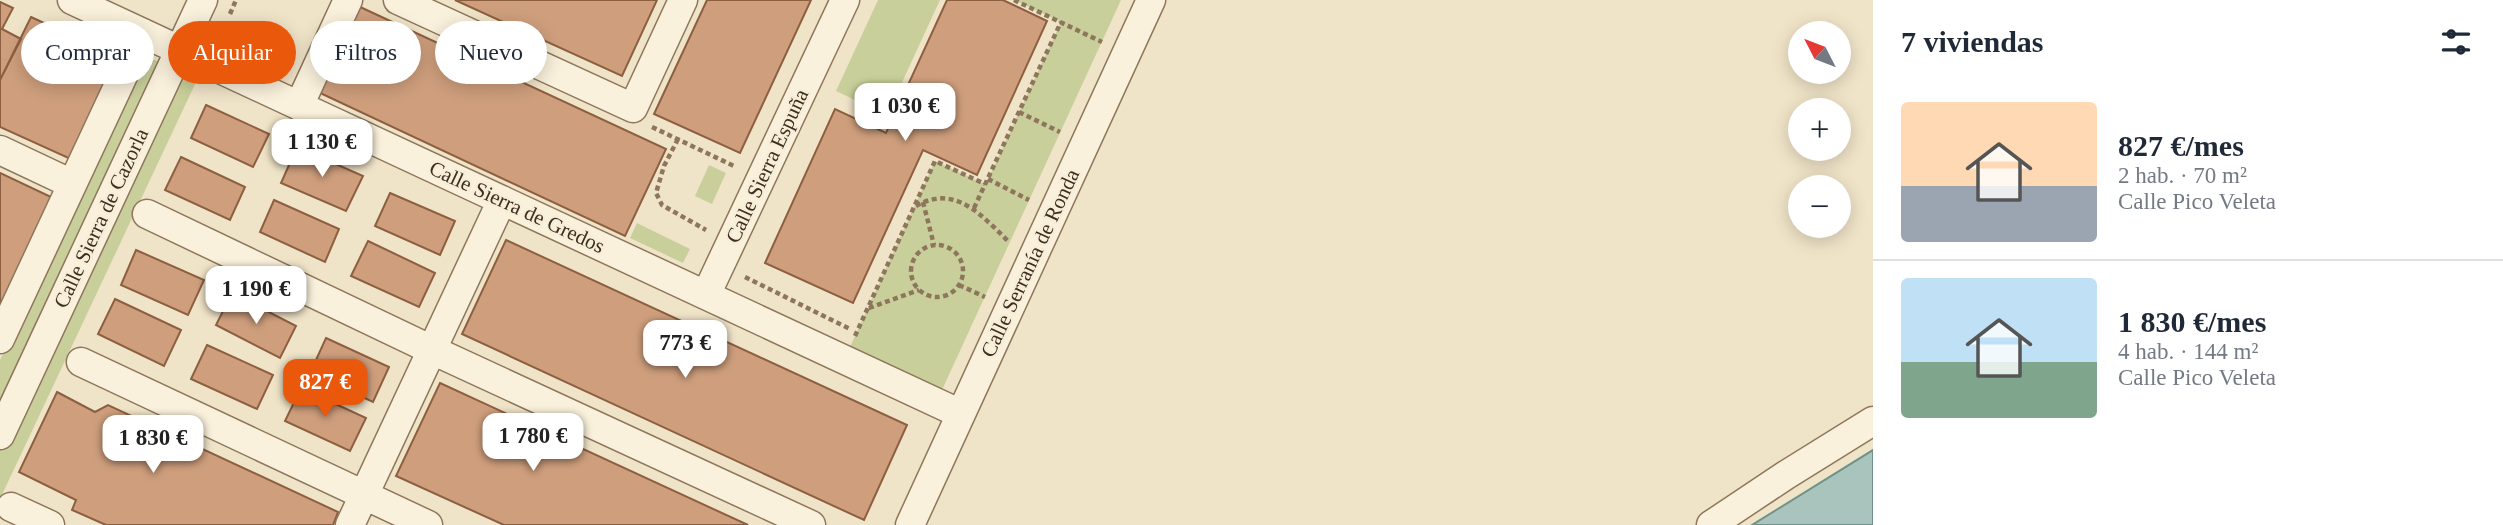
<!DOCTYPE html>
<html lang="es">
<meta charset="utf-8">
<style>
:root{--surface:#fff;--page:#f2f2f3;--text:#1f2937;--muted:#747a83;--line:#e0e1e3;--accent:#ea580c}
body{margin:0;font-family:"Times New Roman",serif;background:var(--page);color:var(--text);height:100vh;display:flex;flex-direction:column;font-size:26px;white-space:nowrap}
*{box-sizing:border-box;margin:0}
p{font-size:23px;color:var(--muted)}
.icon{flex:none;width:38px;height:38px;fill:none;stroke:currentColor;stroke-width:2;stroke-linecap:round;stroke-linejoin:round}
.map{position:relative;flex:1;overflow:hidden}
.sheet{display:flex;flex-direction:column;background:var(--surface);width:630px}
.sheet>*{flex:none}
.top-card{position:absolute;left:21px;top:21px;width:665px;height:63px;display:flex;gap:14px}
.needle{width:46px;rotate:312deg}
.tools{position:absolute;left:1788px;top:21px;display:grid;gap:14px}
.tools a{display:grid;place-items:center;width:63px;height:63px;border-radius:50%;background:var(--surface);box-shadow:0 4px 18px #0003;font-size:35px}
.price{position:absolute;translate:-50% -60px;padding:0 16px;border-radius:14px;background:#fff;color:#222;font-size:23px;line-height:46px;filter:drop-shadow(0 2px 4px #0008)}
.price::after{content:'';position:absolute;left:50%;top:42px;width:21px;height:16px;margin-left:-10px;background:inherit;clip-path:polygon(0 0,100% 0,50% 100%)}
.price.on{background:var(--accent);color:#fff}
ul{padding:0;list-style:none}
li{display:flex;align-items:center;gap:21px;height:175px;padding:0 28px}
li+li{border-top:2px solid var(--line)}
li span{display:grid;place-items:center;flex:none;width:196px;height:140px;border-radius:7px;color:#555}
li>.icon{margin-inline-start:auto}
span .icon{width:84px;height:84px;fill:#fffc;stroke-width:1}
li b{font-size:30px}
h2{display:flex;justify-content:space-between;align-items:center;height:84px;padding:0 28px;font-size:30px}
.tag{padding:0 24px;border-radius:32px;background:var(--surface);box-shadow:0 4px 18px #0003;font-size:24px;line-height:63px}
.tag.on{background:var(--accent);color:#fff}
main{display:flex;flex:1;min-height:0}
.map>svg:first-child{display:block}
</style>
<main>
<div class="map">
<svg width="1873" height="525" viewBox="0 0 1873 525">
<rect width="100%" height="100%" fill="#f0e4c8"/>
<path fill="#c9cf9b" d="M878 0H940L887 115 836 91Z
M1014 0H1121L942 390 850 347 935 161 985 184 988 179 1061 22Z
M144 55 197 80 0 499V360Z
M709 165 726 173 712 204 695 196Z
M637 223 690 249 683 263 630 238Z"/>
<path fill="#a9c4bc" stroke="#6f938a" stroke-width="2" d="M1873 450V525H1752Z"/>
<path fill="#cf9f7d" stroke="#8d5f41" stroke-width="2" d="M455 0H657L622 76Z
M707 0H811L740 153 654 114Z
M947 0H1003L1047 21 977 175 923 150 853 303 765 263 835 109 886 133Z
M0 2 13 8 2 29 21 39 0 80Z
M358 6 666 149 625 236 318 92Z
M31 17 122 59 75 161 0 127V80Z
M206 105 269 134 253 167 191 138Z
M297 147 363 176 346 211 281 183Z
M181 157 245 187 230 220 165 190Z
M0 173 51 197 2 303 0 302Z
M390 193 455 221 440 255 375 226Z
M274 200 339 229 325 262 260 232Z
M506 240 907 425 864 520 462 334Z
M368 241 435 273 419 307 351 276Z
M136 250 204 280 188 315 121 285Z
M232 293 296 326 280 358 216 325Z
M115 299 181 330 164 366 98 334Z
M326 338 389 367 373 402 310 373Z
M207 345 273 375 257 409 191 379Z
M440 383 748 525H504L396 476Z
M301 388 366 418 350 451 285 421Z
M57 392 95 412 108 405 338 512 333 525H106L72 510 76 500 19 472Z"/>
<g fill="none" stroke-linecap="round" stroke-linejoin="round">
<g stroke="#8d765c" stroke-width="31">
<path id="minor" d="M72 0 961 414
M398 0 633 108 683 0
M299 106 348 0
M0 150 72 184
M147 214 432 350 811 525
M706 295 845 0
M0 339 143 33
M81 362 428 525
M0 435 203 0
M11 507 50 525
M350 525 502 200
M910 525 1151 0
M1711 525 1786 475 1873 421"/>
</g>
<path stroke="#8d765c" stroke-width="4.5" stroke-dasharray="5 3.5" stroke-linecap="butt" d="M1014 0 1102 42
M230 14 236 0
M1019 112 1060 132
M652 127 736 167
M678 139 664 166 656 193 662 205 706 230
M988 179 1029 200
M923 202 934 245
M916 206C956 183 983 217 1009 242
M974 208 1061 22
M911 271a26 26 0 1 1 52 0a26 26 0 1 1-52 0Z
M745 277 850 329
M959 285 985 297
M869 308 919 290
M855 336 935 161 985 184"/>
<use href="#minor" stroke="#faf1dc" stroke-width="28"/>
</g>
<g text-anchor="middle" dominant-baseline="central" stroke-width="5" stroke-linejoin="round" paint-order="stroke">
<g font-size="21" fill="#3d2e20" stroke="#f7eed8">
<text transform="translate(767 166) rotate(-65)">Calle Sierra Espuña</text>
<text transform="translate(517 207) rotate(25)">Calle Sierra de Gredos</text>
<text transform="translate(101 218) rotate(-65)">Calle Sierra de Cazorla</text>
<text transform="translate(1030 263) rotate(-65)">Calle Serranía de Ronda</text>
</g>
</g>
</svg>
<div class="tools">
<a><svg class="needle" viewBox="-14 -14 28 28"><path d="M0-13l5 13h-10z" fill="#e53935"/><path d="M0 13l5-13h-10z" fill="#747a83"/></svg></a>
<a>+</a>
<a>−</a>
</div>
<b class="price" style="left:905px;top:143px">1 030 €</b>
<b class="price" style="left:322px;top:179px">1 130 €</b>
<b class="price" style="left:256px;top:326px">1 190 €</b>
<b class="price" style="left:685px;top:380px">773 €</b>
<b class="price on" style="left:325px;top:419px">827 €</b>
<b class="price" style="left:533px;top:473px">1 780 €</b>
<b class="price" style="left:153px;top:475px">1 830 €</b>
<div class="top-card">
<a class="tag">Comprar</a>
<a class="tag on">Alquilar</a>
<a class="tag">Filtros</a>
<a class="tag">Nuevo</a>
</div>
</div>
<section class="sheet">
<h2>7 viviendas<svg class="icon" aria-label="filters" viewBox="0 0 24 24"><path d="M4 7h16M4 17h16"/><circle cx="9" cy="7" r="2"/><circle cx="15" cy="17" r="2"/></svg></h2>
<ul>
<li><span style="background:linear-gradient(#ffd9b3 60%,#9aa5b1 0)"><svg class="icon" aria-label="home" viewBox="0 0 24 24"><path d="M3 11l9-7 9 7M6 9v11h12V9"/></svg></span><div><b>827 €/mes</b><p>2 hab. · 70 m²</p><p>Calle Pico Veleta</p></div></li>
<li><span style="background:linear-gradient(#bfe0f5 60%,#7fa58c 0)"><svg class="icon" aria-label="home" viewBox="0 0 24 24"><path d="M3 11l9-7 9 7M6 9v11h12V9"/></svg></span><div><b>1 830 €/mes</b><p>4 hab. · 144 m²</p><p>Calle Pico Veleta</p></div></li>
</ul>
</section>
</main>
